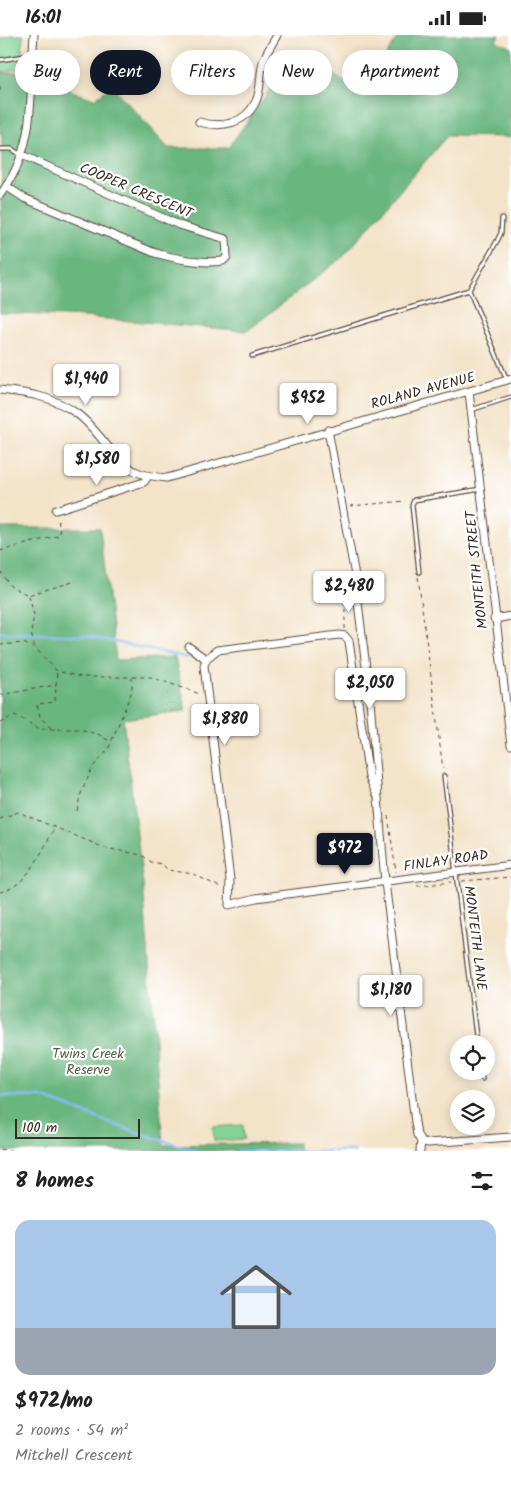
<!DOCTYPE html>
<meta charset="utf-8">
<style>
:root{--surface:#fff;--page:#f6f6f6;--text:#222;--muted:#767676;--accent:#111827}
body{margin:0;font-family:Kalam,sans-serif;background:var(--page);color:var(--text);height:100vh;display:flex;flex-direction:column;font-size:19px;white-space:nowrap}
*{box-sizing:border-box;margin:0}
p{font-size:16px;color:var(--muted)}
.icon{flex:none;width:28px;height:28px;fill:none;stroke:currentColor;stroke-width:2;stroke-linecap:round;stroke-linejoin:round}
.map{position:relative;height:1116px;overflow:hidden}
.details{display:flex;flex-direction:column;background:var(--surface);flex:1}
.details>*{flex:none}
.banner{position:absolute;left:15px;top:15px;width:481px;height:45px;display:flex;gap:10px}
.fabs{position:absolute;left:450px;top:1000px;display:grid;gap:10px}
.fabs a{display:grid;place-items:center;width:45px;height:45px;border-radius:50%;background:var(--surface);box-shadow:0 2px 12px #0003;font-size:25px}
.scale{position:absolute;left:15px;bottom:12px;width:125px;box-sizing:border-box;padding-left:5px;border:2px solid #3b2a1e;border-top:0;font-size:14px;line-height:18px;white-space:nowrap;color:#3b2a1e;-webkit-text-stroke:4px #fff;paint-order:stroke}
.price{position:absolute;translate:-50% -42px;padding:0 11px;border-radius:5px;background:#fff;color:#222;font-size:16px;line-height:32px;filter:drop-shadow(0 1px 2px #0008)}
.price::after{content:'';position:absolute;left:50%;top:30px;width:15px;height:11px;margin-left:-8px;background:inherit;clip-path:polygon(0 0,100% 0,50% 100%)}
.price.on{background:var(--accent);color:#fff}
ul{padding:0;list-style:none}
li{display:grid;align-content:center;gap:10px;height:265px;padding:0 15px}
li span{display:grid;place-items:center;height:155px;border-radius:15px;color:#555}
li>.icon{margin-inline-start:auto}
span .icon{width:90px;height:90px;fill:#fffc;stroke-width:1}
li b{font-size:21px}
h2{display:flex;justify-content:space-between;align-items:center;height:60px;padding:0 15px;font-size:21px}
.pill{padding:0 18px;border-radius:22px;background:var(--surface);box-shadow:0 2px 12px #0003;font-size:18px;line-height:45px}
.pill.on{background:var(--accent);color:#fff}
.status{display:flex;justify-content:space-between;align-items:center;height:35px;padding:0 25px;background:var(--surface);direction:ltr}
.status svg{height:14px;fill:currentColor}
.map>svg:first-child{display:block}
</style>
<div class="status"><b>16:01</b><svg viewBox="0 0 49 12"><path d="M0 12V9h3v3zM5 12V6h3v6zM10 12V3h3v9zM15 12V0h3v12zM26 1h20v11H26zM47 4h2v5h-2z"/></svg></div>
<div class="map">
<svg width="511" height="1116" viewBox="0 0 511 1116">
<rect width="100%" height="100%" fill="#fff"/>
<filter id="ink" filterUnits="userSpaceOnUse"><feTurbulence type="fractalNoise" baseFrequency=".02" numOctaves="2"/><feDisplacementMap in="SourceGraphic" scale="10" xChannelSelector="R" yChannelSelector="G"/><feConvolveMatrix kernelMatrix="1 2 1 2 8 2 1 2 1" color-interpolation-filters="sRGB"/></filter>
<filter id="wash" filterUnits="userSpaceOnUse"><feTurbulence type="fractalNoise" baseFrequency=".0096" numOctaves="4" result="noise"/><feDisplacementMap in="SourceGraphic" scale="20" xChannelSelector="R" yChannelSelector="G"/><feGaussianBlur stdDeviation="1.12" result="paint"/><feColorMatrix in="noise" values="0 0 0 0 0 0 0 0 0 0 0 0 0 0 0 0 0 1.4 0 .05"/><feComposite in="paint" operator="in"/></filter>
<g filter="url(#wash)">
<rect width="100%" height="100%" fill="#f3e3c9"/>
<path fill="#82d596" stroke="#5e805a" d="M11 0H23L21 33 0 37V4Z
M243 1090 244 1104 214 1106 213 1092Z"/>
<path fill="#69b67f" stroke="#52704e" d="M399 0H499L496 6 511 12V102L447 101 344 221 247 296 84 282 0 278 2 98 0 99V38L50 35 72 56 94 64 112 51 168 113H228L297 17 362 58Z
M0 493H100L116 625 175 622 186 676 123 684 143 850 163 1110 298 1108V1116H0Z"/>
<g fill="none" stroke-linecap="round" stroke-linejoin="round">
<path stroke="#88bbf6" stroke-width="2.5" d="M0 597 87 601 189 623
M0 1061 42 1062 121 1092 196 1116
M238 1116H355"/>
</g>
</g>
<g filter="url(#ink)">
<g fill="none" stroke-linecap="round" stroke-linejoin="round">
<g stroke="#574638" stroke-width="5.5">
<path id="lane" d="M0 25 31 20
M0 114H12L21 120
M469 255 497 206 501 198 502 183
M252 321 469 255 507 345
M471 375 511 362
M419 537 412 470 414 465 481 454
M444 741 477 1009
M481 1036 482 1044"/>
</g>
<g stroke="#574638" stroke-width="9">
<path id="street" d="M199 87C221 93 245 90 256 66 262 54 259 37 264 24 267 16 273 8 277 0
M6 151 24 163 155 218C177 224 200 229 223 226L227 222 226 204 179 190 22 120
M0 160C38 110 29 59 34 0
M0 355C28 358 52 361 76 378 99 394 112 425 137 437 146 441 157 442 167 443L511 344
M469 357 511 710
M328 395 354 535 370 665 385 847 415 1087 417 1100 421 1106 420 1116
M56 475 144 447 148 441
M494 584 511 581
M189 612 206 624
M377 760 369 742 349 606 345 601 339 600 217 615 206 624 204 631 230 845 229 870 256 863 511 830
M421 1106 428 1108 511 1102"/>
</g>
<path stroke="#574638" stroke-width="1" stroke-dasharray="4 4" stroke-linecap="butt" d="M0 51V55
M350 471 406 466
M0 516 60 500 58 483
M0 536 10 551 28 560 76 546
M418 542 443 734
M29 561 34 580 31 598 35 613
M345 594V541L347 539
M0 610 23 608 35 613 57 636 81 642H151L200 659
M0 660 56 650
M0 688 15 680 40 694H80L100 700 111 707
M51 693 40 682 37 669 55 667 57 636
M77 776 80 761 92 733 108 715 132 656V643
M388 781 396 837
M0 784 18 777 105 813 142 820 151 827 162 829 168 835 193 839 222 853
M462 846 511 842
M417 851 451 847
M0 857C28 852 42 815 55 792
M0 1114 13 1116"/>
<use href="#lane" stroke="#fff" stroke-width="3"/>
<use href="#street" stroke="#fff" stroke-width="7"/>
</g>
</g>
<g text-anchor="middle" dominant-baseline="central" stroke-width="4.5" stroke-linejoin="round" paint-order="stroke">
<g font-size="14" fill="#3b2a1e" stroke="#fff">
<text transform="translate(136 156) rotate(23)">COOPER CRESCENT</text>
<text transform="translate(423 356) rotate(-15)">ROLAND AVENUE</text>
<text transform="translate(477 535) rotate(-96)">MONTEITH STREET</text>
<text transform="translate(446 826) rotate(-8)">FINLAY ROAD</text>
<text transform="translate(475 903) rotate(83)">MONTEITH LANE</text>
</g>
<g font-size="14" fill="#505d42" stroke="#fff">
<text x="88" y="1019">Twins Creek<tspan x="88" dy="16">Reserve</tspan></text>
</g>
</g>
</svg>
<div class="fabs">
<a><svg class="icon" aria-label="locate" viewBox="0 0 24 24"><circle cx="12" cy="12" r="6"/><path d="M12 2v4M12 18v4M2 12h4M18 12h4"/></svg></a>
<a><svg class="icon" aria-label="layers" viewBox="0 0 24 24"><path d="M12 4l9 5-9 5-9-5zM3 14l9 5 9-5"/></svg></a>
</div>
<div class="scale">100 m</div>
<b class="price" style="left:86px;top:371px">$1,940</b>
<b class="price" style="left:308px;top:390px">$952</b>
<b class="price" style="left:97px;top:451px">$1,580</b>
<b class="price" style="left:349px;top:578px">$2,480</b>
<b class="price" style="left:370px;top:675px">$2,050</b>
<b class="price" style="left:225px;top:711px">$1,880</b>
<b class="price on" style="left:345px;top:840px">$972</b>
<b class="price" style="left:391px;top:982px">$1,180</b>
<div class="banner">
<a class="pill">Buy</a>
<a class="pill on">Rent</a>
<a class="pill">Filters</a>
<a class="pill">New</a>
<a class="pill">Apartment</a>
</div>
</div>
<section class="details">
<h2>8 homes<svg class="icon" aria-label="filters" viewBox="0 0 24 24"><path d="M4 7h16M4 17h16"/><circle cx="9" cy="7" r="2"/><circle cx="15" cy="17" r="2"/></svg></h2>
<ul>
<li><span style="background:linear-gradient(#a9c7e8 70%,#9aa5b1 0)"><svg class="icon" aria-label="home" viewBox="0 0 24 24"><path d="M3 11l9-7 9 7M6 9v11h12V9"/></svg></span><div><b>$972/mo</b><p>2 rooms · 54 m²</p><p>Mitchell Crescent</p></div></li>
</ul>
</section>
